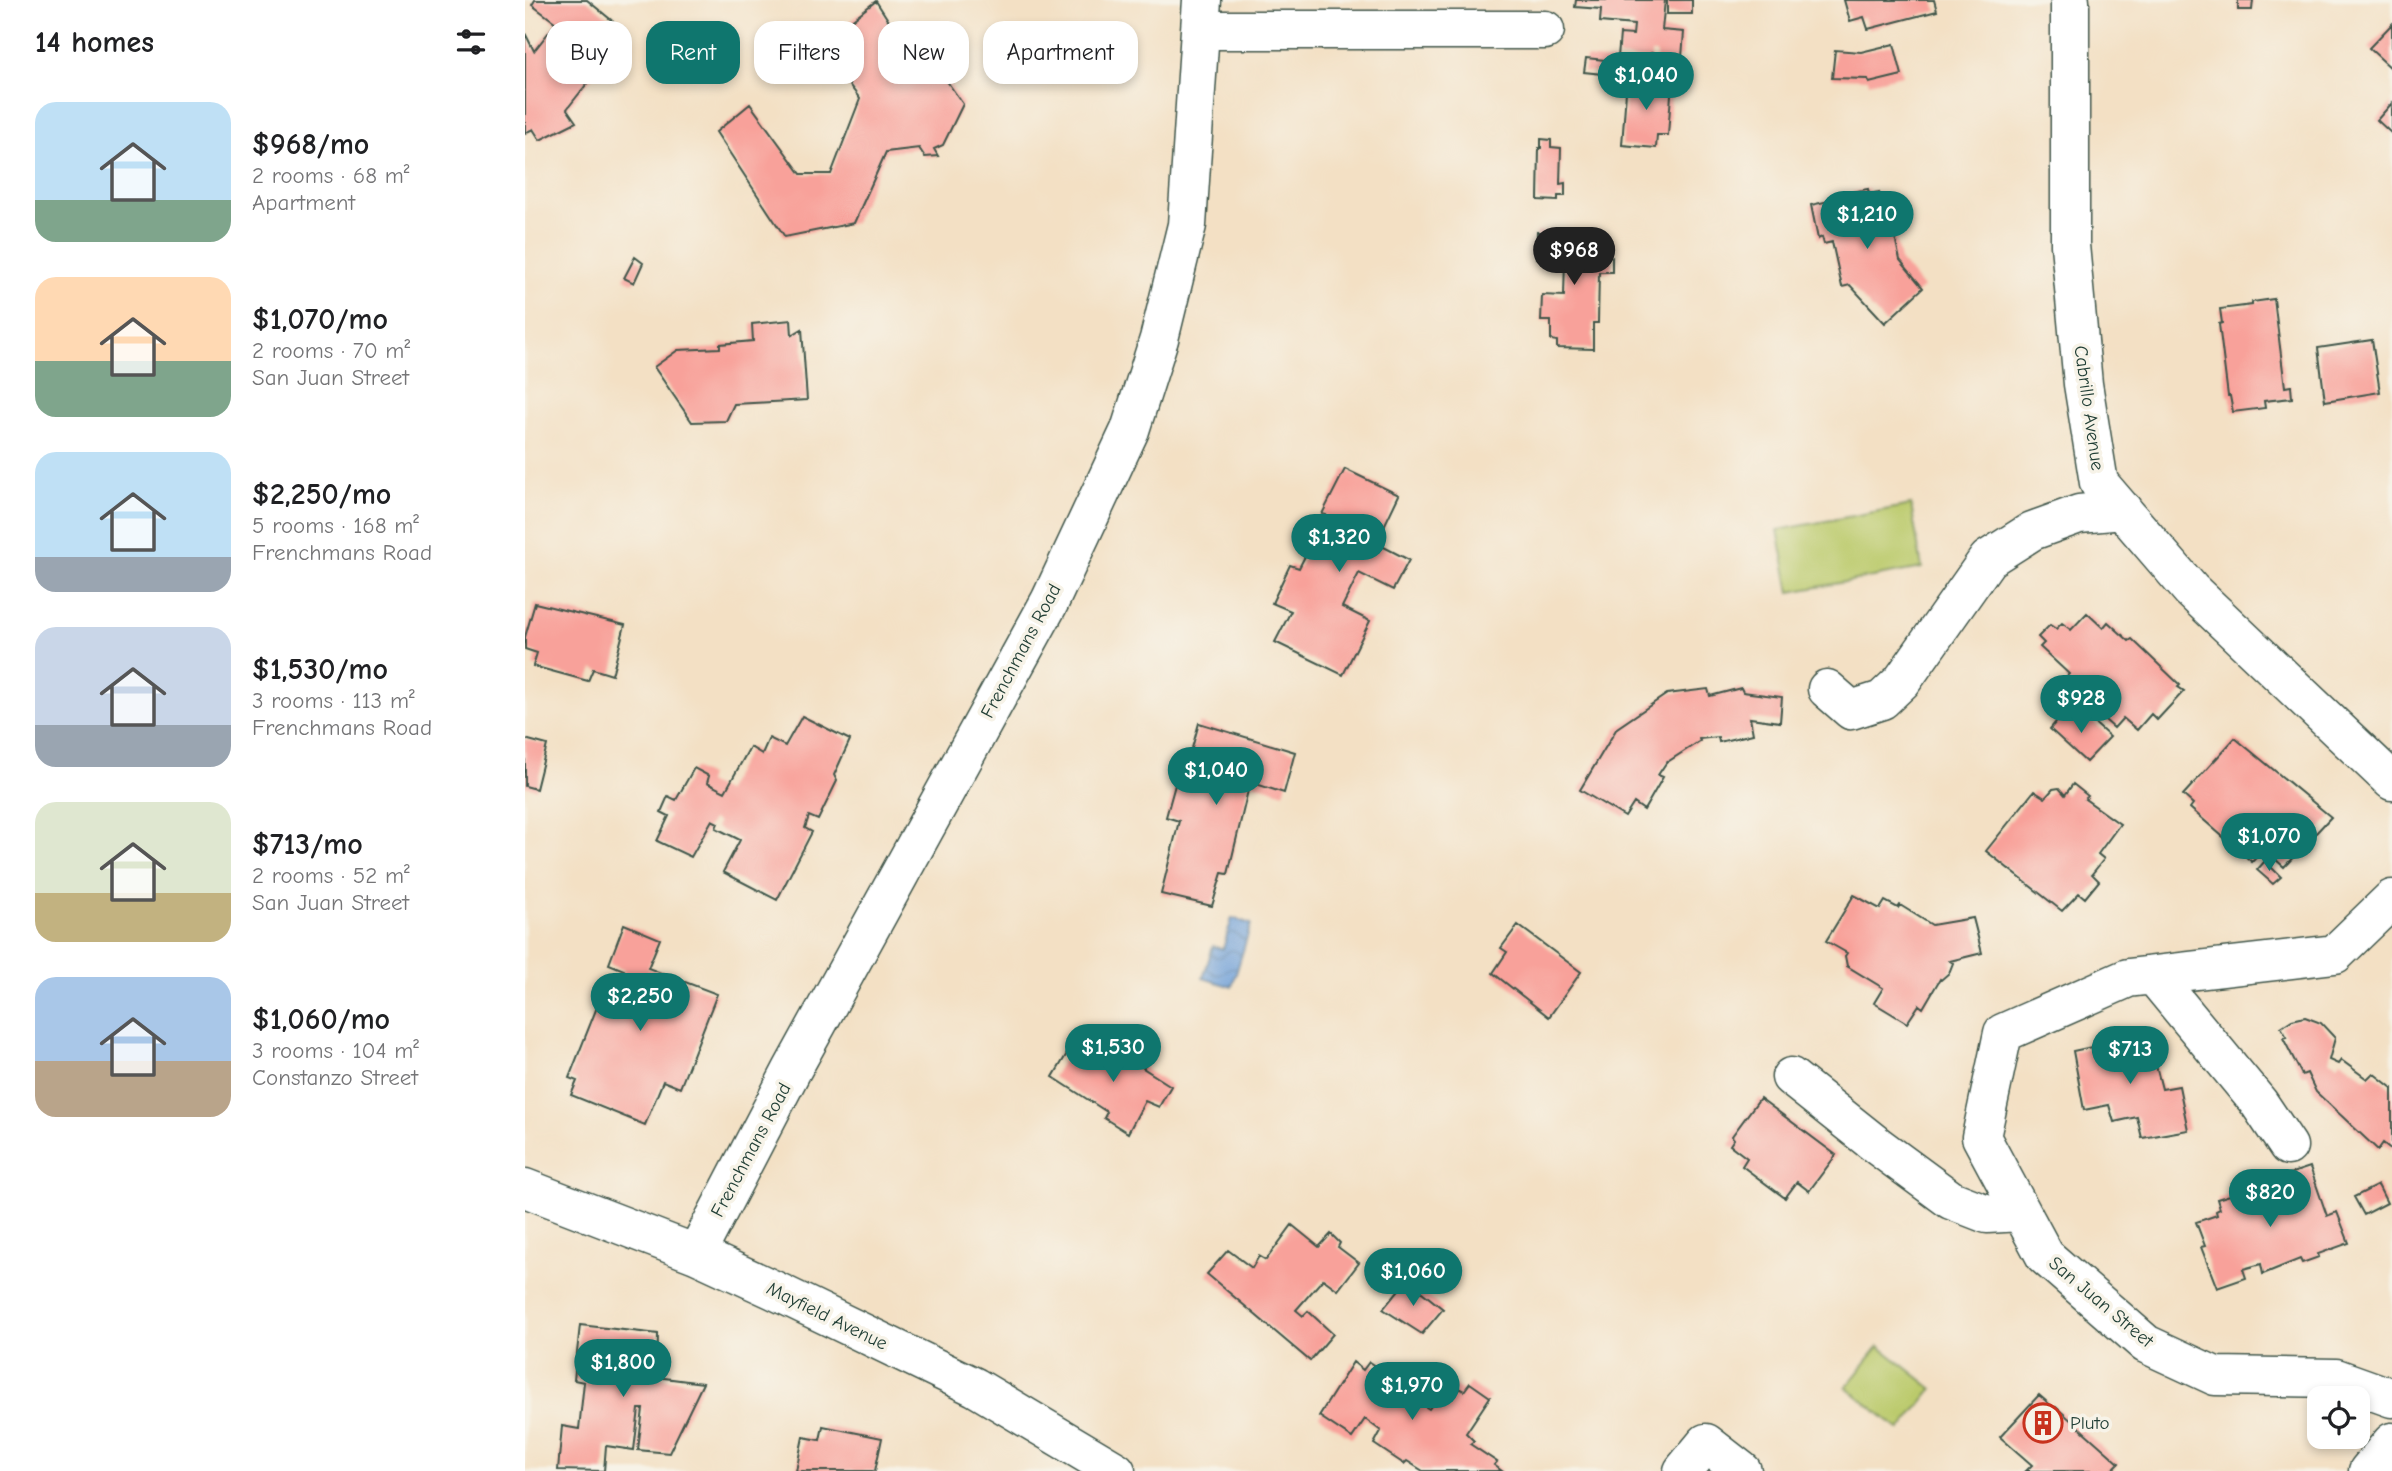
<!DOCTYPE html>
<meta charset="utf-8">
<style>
:root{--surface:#fff;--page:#f6f6f6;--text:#202124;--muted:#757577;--accent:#0f766e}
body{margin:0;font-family:"Comic Neue",sans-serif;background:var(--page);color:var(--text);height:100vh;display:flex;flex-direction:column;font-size:26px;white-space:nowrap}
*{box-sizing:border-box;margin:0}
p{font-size:23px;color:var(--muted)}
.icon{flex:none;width:38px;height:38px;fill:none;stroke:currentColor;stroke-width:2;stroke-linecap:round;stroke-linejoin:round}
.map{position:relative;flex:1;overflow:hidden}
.side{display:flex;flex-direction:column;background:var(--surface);width:525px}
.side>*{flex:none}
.banner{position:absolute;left:21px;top:21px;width:665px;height:63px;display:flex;gap:14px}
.buttons{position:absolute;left:1782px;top:1386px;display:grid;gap:14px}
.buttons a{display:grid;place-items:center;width:63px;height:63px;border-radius:14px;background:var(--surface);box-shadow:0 4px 10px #0003;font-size:35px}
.price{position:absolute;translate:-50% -60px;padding:0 16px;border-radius:24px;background:var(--accent);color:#fff;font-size:23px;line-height:46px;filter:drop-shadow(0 2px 4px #0008)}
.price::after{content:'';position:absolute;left:50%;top:42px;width:21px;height:16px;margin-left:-10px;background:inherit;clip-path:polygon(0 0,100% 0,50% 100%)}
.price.on{background:#222;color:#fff}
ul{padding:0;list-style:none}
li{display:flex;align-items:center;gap:21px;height:175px;padding:0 35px}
li span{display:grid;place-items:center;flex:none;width:196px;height:140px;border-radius:21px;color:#555}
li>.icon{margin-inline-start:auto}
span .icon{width:84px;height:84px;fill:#fffc;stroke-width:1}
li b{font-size:30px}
h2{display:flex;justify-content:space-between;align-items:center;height:84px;padding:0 35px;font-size:30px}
.tag{padding:0 24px;border-radius:21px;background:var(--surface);box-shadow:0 4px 10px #0003;font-size:24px;line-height:63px}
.tag.on{background:var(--accent);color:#fff}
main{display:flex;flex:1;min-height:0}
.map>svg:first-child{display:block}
</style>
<main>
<section class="side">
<h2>14 homes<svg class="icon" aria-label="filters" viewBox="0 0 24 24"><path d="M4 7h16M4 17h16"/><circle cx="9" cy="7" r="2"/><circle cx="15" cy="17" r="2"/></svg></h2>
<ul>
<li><span style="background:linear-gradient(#bfe0f5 70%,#7fa58c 0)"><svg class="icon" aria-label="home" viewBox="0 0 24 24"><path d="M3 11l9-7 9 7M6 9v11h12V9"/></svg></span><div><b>$968/mo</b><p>2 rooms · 68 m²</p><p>Apartment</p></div></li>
<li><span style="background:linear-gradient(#ffd9b3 60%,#7fa58c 0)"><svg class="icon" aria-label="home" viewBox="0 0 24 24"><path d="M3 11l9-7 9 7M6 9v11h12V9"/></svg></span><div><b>$1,070/mo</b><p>2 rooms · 70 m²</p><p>San Juan Street</p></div></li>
<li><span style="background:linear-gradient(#bfe0f5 75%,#9aa5b1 0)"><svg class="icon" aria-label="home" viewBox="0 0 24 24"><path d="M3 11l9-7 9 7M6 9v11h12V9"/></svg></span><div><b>$2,250/mo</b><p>5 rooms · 168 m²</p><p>Frenchmans Road</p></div></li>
<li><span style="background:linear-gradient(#c9d6e8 70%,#9aa5b1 0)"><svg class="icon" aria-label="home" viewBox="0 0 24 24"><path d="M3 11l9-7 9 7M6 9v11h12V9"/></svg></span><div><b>$1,530/mo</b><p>3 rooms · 113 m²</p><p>Frenchmans Road</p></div></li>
<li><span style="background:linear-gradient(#dfe7d0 65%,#c2b280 0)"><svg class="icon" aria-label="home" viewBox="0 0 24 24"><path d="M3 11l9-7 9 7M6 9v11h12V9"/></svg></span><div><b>$713/mo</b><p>2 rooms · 52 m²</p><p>San Juan Street</p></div></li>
<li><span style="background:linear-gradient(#a9c7e8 60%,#b9a48a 0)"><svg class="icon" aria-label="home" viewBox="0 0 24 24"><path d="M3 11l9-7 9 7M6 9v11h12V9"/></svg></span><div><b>$1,060/mo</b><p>3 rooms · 104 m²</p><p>Constanzo Street</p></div></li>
</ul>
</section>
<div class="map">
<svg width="1867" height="1471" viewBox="0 0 1867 1471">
<defs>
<pattern id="water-waves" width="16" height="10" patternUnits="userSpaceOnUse" patternTransform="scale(1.75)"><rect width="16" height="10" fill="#6e9fd8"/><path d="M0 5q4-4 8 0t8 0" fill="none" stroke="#5a83b0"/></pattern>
</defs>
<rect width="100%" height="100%" fill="#f7f3e8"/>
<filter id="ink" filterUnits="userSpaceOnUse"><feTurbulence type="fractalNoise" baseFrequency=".0143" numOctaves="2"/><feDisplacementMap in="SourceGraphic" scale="14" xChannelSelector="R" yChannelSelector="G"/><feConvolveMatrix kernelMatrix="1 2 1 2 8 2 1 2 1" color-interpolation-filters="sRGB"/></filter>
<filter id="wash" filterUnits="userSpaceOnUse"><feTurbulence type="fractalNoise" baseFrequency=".00686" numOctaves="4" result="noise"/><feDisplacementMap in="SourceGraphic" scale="28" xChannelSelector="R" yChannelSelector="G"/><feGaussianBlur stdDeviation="1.57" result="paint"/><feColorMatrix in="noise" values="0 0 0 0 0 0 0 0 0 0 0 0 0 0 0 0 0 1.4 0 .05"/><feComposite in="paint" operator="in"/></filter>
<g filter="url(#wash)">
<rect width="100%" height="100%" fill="#f3e0c4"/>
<path fill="#bbca6c" stroke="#6d8450" stroke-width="2" d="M1386 505 1397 568 1265 592 1253 530Z
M1354 1346 1408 1389 1375 1430 1321 1387Z"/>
<path fill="url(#water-waves)" stroke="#466e86" stroke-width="2" d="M707 918 726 924 707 987 678 978 688 946 698 949Z"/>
<g id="blocks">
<path fill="#f8a19a" d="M10 0H62L102 33 42 109 51 122 15 140 8 129 0 133V33L9 51 31 23 7 5Z
M1051 0H1140L1137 30 1159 32 1157 57H1151L1150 69 1138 67V62L1131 61V53H1126V60L1093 57 1095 34 1108 35 1109 25 1075 22 1076 9 1050 7Z
M1142 0H1167V14H1142Z
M1319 0H1409L1412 11 1343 29 1339 17 1325 21Z
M1713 0H1728L1727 10H1713Z
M351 1 383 51 395 49 405 65 412 67 438 104 418 145 409 149 413 156 400 157 394 148 361 152 329 223 260 237 191 132 225 104 276 174H306L335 99 294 45Z
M1867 24V69L1844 48Z
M1369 44 1377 75 1344 83 1343 79 1307 78 1310 50 1336 52Z
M1061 58 1089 61 1087 75 1059 72Z
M1102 78 1147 81 1143 135H1132L1131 148 1097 145Z
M1867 103V134L1852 120Z
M1016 139 1026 140V147L1036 148 1035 184 1040 183V196H1033V201L1013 200 1014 148H1016Z
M1343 189 1344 194 1354 192 1358 211 1364 210 1375 260 1398 288 1360 323 1325 285 1317 287 1307 242 1299 244 1297 237 1293 239 1286 205 1327 196V192Z
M1012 232 1075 233V257H1087V272H1074L1073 323H1068V349L1032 348V341L1026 340V321H1016L1017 295 1039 296 1040 259 1011 258Z
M110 257 118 263 109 283 99 278Z
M1749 299 1760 387 1766 386 1767 398 1739 401 1740 408 1708 412 1705 396H1703L1694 324 1697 323 1695 309 1727 305V302Z
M266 320 267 335 277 329 282 400 209 404 201 421 167 422 129 367 153 350 195 348V344L228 341 227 324Z
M1847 340 1855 392 1800 401 1793 348Z
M820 469 874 495 851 543 884 560 868 590 834 573 817 607 845 621 818 675 750 642 766 611 747 603 765 565 774 568 801 515 797 514Z
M10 603 100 625 87 675 68 669 63 681 8 666 12 653 0 649V637Z
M1562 613 1578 628 1583 622 1604 641 1607 639 1655 685 1653 687 1659 691 1632 720 1626 714 1612 730 1598 718 1589 728 1562 704 1564 702 1540 678 1544 674 1515 647 1519 643 1513 637 1525 625 1531 629 1537 623 1546 630Z
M1216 688 1218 692 1257 697 1255 722 1225 718 1228 734 1194 742 1193 737 1174 739 1175 741 1141 763 1133 775 1138 777 1119 810 1109 803 1100 817 1055 790 1092 728 1142 694 1183 689 1185 696Z
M1556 711 1585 737 1561 762 1525 729 1536 716 1545 723Z
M277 716 325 740 309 775 312 781 293 820 284 816 280 828 287 832 252 900 198 872 215 840 191 828 193 823 187 820 166 857 132 841 144 816 136 812 143 796 151 800 169 768 184 776 182 783 200 792 225 747 237 754 244 738 260 746Z
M674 723 770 752 759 793 725 782 703 874 697 873 687 906 636 894 654 821 641 817 653 774 659 777Z
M1710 738 1806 817 1759 867 1739 849 1727 862 1665 808 1668 804 1658 795Z
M0 739 22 745 11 789 0 786Z
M1548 784 1563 796 1560 799 1595 824 1573 854 1579 859 1567 874 1574 881 1560 898 1554 893 1537 911 1461 851 1509 791 1520 798 1528 789 1534 788 1540 795Z
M1740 861 1756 877 1748 884 1732 870Z
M1329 895 1355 909 1360 901 1373 908 1375 905 1407 925 1448 918 1457 953 1425 961 1428 963 1424 973 1416 980 1415 979 1398 1008 1394 1005 1382 1023 1349 1003 1358 988 1322 966 1320 956 1322 953 1301 941Z
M99 924 135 939 123 968 192 994 155 1088 138 1081 120 1125 46 1095 52 1081 44 1078 76 997 87 1000 99 970 84 964Z
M993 925 1056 972 1024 1017 968 973 982 952 976 948Z
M1780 1017 1796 1023 1810 1038 1804 1060 1813 1064 1816 1060 1842 1079 1848 1073 1867 1088V1150L1858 1143 1853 1150 1791 1092 1782 1073 1777 1075 1758 1038 1762 1037 1756 1027 1767 1020Z
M1623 1035 1637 1089 1654 1086 1663 1130 1617 1138 1612 1117 1589 1122 1584 1105 1559 1110 1548 1051Z
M576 1043 596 1055 599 1050 621 1065 618 1068 646 1086 634 1107 620 1101 603 1133 579 1118 582 1112 528 1077 543 1052 565 1063Z
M1235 1098 1311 1155 1284 1191 1272 1182 1260 1198 1217 1166 1222 1158 1205 1145 1209 1139 1207 1136Z
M1785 1167 1802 1216 1812 1212 1824 1243 1793 1254 1794 1257 1777 1263 1775 1259 1738 1274 1736 1264 1718 1269 1721 1278 1692 1288 1676 1247 1680 1246 1671 1222 1692 1215 1691 1211 1695 1209 1692 1199 1715 1192 1719 1200 1722 1199 1725 1205 1741 1200 1739 1197 1747 1193 1743 1181Z
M1853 1185 1862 1203 1839 1215 1829 1197Z
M767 1225 794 1247 806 1234 815 1243 813 1247 834 1263 813 1290 798 1279 771 1310 778 1316 783 1311 808 1334 785 1361 682 1274 703 1250 727 1268 734 1256 741 1260Z
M882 1280 918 1309 897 1334 858 1309Z
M55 1325 133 1334 132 1377 178 1383 144 1453 113 1450 118 1409H114L109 1450 81 1446 79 1471 33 1470 37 1426 54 1429 59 1382 49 1380Z
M828 1362 838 1370 844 1362 860 1373 854 1382 878 1399 882 1395 904 1409 917 1390 912 1387 914 1382 920 1385 922 1382 939 1391 945 1383 965 1397 941 1433 949 1441 945 1444 972 1462 969 1465 977 1471H898L882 1461 879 1464 849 1444 856 1431 840 1419 827 1438 794 1416Z
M1514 1395 1530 1409 1531 1407 1594 1463 1586 1471H1501L1507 1465 1475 1437Z
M298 1426 357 1438 350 1471H271L278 1437 295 1440Z"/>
</g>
</g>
<g filter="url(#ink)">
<use href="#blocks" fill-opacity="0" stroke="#3f554a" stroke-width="2"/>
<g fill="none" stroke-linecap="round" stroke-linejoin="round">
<g stroke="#3f554a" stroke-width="41">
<path id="minor" d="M1545 0V245L1558 384 1574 483 1666 590 1867 781
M676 30H1020
M1302 689 1326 710 1357 700 1377 681 1463 559 1507 531 1554 514 1598 510
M1867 899 1810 954 1603 978 1478 1033 1456 1137 1520 1256 1621 1344 1690 1376 1811 1378 1867 1398
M1629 976 1734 1103 1763 1146
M1266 1077 1354 1147 1426 1200 1462 1214 1496 1212
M0 1188 171 1254 249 1290 450 1387 591 1471
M171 1254 267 1070 525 601 605 430 634 339 662 225 677 0
M1158 1471 1181 1443 1217 1471
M1843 1471 1867 1442"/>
</g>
<use href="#minor" stroke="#fff" stroke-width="38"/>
</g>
</g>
<defs>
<g id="building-ring" transform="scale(2.0125)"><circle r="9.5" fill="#f7f3e8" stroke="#c8321e" stroke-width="1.5"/><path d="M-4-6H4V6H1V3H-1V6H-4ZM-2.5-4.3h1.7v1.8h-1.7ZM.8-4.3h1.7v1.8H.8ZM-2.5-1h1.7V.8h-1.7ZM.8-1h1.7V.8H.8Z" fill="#c8321e"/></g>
</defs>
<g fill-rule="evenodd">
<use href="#building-ring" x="1518" y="1423"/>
</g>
<g text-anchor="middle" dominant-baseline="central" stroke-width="7" stroke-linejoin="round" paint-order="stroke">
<g font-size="19" fill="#1f3d34" stroke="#f7f3e8">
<text transform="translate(1564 408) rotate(82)">Cabrillo Avenue</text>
<text transform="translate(496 651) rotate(-62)">Frenchmans Road</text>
<text transform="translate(226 1150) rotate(-62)">Frenchmans Road</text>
<text transform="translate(1576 1302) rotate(40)">San Juan Street</text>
<text transform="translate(302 1316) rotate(26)">Mayfield Avenue</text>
</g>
<g font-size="19" fill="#1f3d34" stroke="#f7f3e8" text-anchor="start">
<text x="1545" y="1423">Pluto</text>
</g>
</g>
</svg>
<div class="buttons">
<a><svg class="icon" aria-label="locate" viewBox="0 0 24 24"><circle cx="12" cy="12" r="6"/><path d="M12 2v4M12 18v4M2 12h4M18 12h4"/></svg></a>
</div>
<b class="price" style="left:1121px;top:112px">$1,040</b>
<b class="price" style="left:1342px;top:251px">$1,210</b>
<b class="price on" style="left:1049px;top:287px">$968</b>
<b class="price" style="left:814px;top:574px">$1,320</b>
<b class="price" style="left:1556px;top:735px">$928</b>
<b class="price" style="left:691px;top:807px">$1,040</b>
<b class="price" style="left:1744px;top:873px">$1,070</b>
<b class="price" style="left:115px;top:1033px">$2,250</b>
<b class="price" style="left:588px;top:1084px">$1,530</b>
<b class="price" style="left:1605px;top:1086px">$713</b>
<b class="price" style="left:1745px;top:1229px">$820</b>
<b class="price" style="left:888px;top:1308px">$1,060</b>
<b class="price" style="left:98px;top:1399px">$1,800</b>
<b class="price" style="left:887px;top:1422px">$1,970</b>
<div class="banner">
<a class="tag">Buy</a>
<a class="tag on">Rent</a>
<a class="tag">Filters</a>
<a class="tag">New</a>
<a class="tag">Apartment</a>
</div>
</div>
</main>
